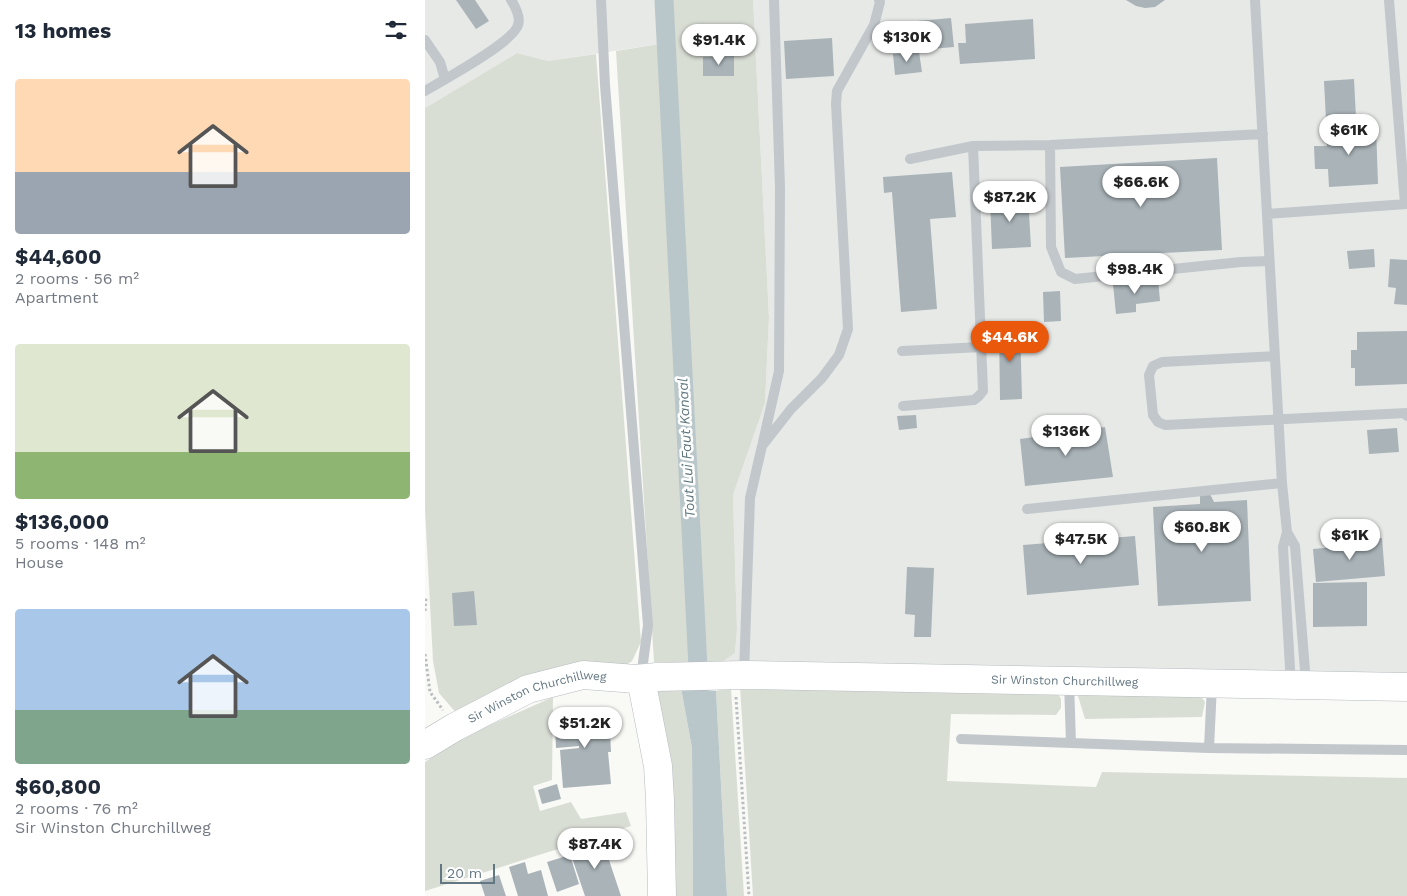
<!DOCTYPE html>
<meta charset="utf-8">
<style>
:root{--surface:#fff;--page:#f2f2f3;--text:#1f2937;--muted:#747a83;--accent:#ea580c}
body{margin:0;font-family:"Work Sans",sans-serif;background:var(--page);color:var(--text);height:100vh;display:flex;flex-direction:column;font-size:19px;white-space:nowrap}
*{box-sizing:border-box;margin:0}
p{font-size:16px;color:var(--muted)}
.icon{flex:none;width:28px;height:28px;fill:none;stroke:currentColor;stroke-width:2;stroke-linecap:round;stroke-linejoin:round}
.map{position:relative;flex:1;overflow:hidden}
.panel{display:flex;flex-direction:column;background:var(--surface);width:425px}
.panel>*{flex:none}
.scale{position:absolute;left:15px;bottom:12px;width:55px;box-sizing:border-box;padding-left:5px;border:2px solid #637782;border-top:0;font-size:14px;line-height:18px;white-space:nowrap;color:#637782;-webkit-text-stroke:4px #fff;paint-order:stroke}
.price{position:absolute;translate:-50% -42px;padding:0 11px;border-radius:18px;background:#fff;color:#222;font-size:16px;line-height:32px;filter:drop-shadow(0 1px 2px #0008)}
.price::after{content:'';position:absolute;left:50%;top:30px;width:15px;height:11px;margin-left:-8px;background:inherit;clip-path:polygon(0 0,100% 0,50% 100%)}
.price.current{background:var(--accent);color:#fff}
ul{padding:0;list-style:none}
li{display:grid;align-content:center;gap:10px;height:265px;padding:0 15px}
li span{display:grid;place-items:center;height:155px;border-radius:5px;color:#555}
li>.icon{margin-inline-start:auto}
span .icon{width:90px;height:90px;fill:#fffc;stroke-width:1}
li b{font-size:21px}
h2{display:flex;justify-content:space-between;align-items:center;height:60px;padding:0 15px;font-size:21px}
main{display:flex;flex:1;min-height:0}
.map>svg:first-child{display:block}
</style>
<main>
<section class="panel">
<h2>13 homes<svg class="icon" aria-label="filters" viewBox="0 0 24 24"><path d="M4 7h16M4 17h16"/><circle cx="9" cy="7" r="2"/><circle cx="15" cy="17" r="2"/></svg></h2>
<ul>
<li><span style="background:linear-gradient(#ffd9b3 60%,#9aa5b1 0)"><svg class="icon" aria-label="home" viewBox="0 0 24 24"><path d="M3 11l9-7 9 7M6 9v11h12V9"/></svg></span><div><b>$44,600</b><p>2 rooms · 56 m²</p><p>Apartment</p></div></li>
<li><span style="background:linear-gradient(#dfe7d0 70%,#8fb573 0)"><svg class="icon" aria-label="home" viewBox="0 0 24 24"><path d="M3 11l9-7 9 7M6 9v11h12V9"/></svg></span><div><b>$136,000</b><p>5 rooms · 148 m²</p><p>House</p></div></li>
<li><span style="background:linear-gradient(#a9c7e8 65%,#7fa58c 0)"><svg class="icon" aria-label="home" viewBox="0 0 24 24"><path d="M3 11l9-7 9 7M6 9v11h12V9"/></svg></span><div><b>$60,800</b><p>2 rooms · 76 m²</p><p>Sir Winston Churchillweg</p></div></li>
</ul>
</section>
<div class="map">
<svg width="982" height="896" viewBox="0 0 982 896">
<rect width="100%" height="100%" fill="#f9f9f6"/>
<path fill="#e7e9e7" d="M0 0H239L241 43 123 61 92 53 0 108Z
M328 0H982V676L299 661 310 653 312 629 308 495 340 403 344 317Z"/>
<path fill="#d9ded5" d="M239 0H328L344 317 340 403 308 495 312 629 310 653 299 661 273 663 229 662 191 51 241 43Z
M92 53 123 61 171 54 216 642 207 661 196 669 33 715 14 693 8 661 0 510V108Z
M228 686 256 688 267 748 268 896H247Z
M315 686 632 692 636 699V708L631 715 526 714 522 781 671 787 677 772 982 778V896H328Z
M306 688 319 896H302L291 691Z
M659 693 775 695 780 702 777 717 660 719 653 696Z
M128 697 127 780 108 786 115 811 146 802 156 819 201 812 206 826 0 891V762L38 737Z"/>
<path fill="#b9c7ca" d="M256 688 291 691 302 896H268L267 748Z"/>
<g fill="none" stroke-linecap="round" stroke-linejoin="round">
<path stroke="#b9c7ca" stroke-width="19" d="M239 0 274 687"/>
</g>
<path fill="#a9b3b8" d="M31 0H50L64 21 51 29Z
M701 0H740L730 7 720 8 711 6Z
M526 18 529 47 494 50 492 21Z
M608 19 610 59 535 64 533 43H541L540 24Z
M407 38 409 76 361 79 359 41Z
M494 52 497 72 470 75 468 54Z
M309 56V76H278V57Z
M929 79 931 118 901 120 899 81Z
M951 126 953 184 904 187 903 169H890L889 146H902L901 128Z
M792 158 797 250 640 258 635 167Z
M527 172 531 217 505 219 512 309 476 312 467 192 459 193 458 177Z
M603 197 606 247 567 249 565 199Z
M949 249 950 267 924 269 922 251Z
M965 259 982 260V305L969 304 971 288 963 287Z
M733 279 735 301 711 304V312L691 314 688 284Z
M635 291 636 321 619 322 618 292Z
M595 326 597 399 575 400 574 327Z
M982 331V384L930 386V368H926V350H932V332Z
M491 415 492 428 474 430 472 416Z
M680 427 688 477 600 486 595 439Z
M972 428 974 452 944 454 942 430Z
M775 491 785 494 789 502 822 500 826 601 733 606 728 507 775 504Z
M710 536 714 585 602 595 598 545Z
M957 538 960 576 891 582 888 549 920 546V542Z
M482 567 509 568 506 637H489L490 615 480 614Z
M942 582V626L888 627V583Z
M49 591 52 625 29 626 27 593Z
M184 711 186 752H183L186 784 138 788 135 750 154 748V746L131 748 130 721 153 719 152 713Z
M132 784 136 799 117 804 113 790Z
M177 839 196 896H160L144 849Z
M145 855 154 884 132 892 122 862Z
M100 862 103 874 116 870 123 896H93L84 867Z
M74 875 81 896H60L55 881Z"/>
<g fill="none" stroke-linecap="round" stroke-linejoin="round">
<g stroke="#b4bbbf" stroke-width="29">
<g id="secondary">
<path d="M216 679 233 766 235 800 237 896"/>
<path id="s1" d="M0 745 30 727 103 689 158 675 211 679 232 677 319 675 982 687"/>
</g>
</g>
<path stroke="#babec1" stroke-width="3" stroke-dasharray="2.5 2.5" stroke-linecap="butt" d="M0 611 1 597
M0 654 5 692 18 710
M311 697 324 896"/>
<path stroke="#c2c7cb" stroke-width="10" d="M176 0 180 85 223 625 216 678
M830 0 857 483 862 532 858 547 866 685
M964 0 980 204
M0 40 15 62 20 79
M0 91C18 80 88 43 93 25 96 18 90 6 86 0
M625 145 626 247 636 272 650 279 816 262 844 261
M485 159 548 146 625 145 838 134
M842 214 982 204
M477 351 556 347
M850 356 737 362 728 366 724 375 728 415 733 422 740 425 982 413V416
M478 406 549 400 554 396 558 391 548 146
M338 442 354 371 355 188 349 0
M602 509 857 483
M862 532 870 546 881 683
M319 674 325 498 337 446 366 409 397 378 414 355 423 329 411 104 412 91 449 25 455 2 454 0
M644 682 646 743
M536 739 784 748 982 750
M784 748 787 685"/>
<use href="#secondary" stroke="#fff" stroke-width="28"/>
</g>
<g text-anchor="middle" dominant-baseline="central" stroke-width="5" stroke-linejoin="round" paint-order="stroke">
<g font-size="12" fill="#637782" stroke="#fff">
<text stroke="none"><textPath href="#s1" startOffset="656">Sir Winston Churchillweg</textPath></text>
<text stroke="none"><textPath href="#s1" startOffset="124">Sir Winston Churchillweg</textPath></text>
</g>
<g font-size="14" font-style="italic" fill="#5e767c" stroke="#fff">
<text transform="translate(261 448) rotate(-93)">Tout Lui Faut Kanaal</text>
</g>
</g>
</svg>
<div class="scale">20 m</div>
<b class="price" style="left:482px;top:63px">$130K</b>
<b class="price" style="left:294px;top:66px">$91.4K</b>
<b class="price" style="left:924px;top:156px">$61K</b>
<b class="price" style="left:716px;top:208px">$66.6K</b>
<b class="price" style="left:585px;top:223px">$87.2K</b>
<b class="price" style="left:710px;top:295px">$98.4K</b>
<b class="price current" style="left:585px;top:363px">$44.6K</b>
<b class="price" style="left:641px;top:457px">$136K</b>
<b class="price" style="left:777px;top:553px">$60.8K</b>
<b class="price" style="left:925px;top:561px">$61K</b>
<b class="price" style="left:656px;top:565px">$47.5K</b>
<b class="price" style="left:160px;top:749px">$51.2K</b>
<b class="price" style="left:170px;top:870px">$87.4K</b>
</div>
</main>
